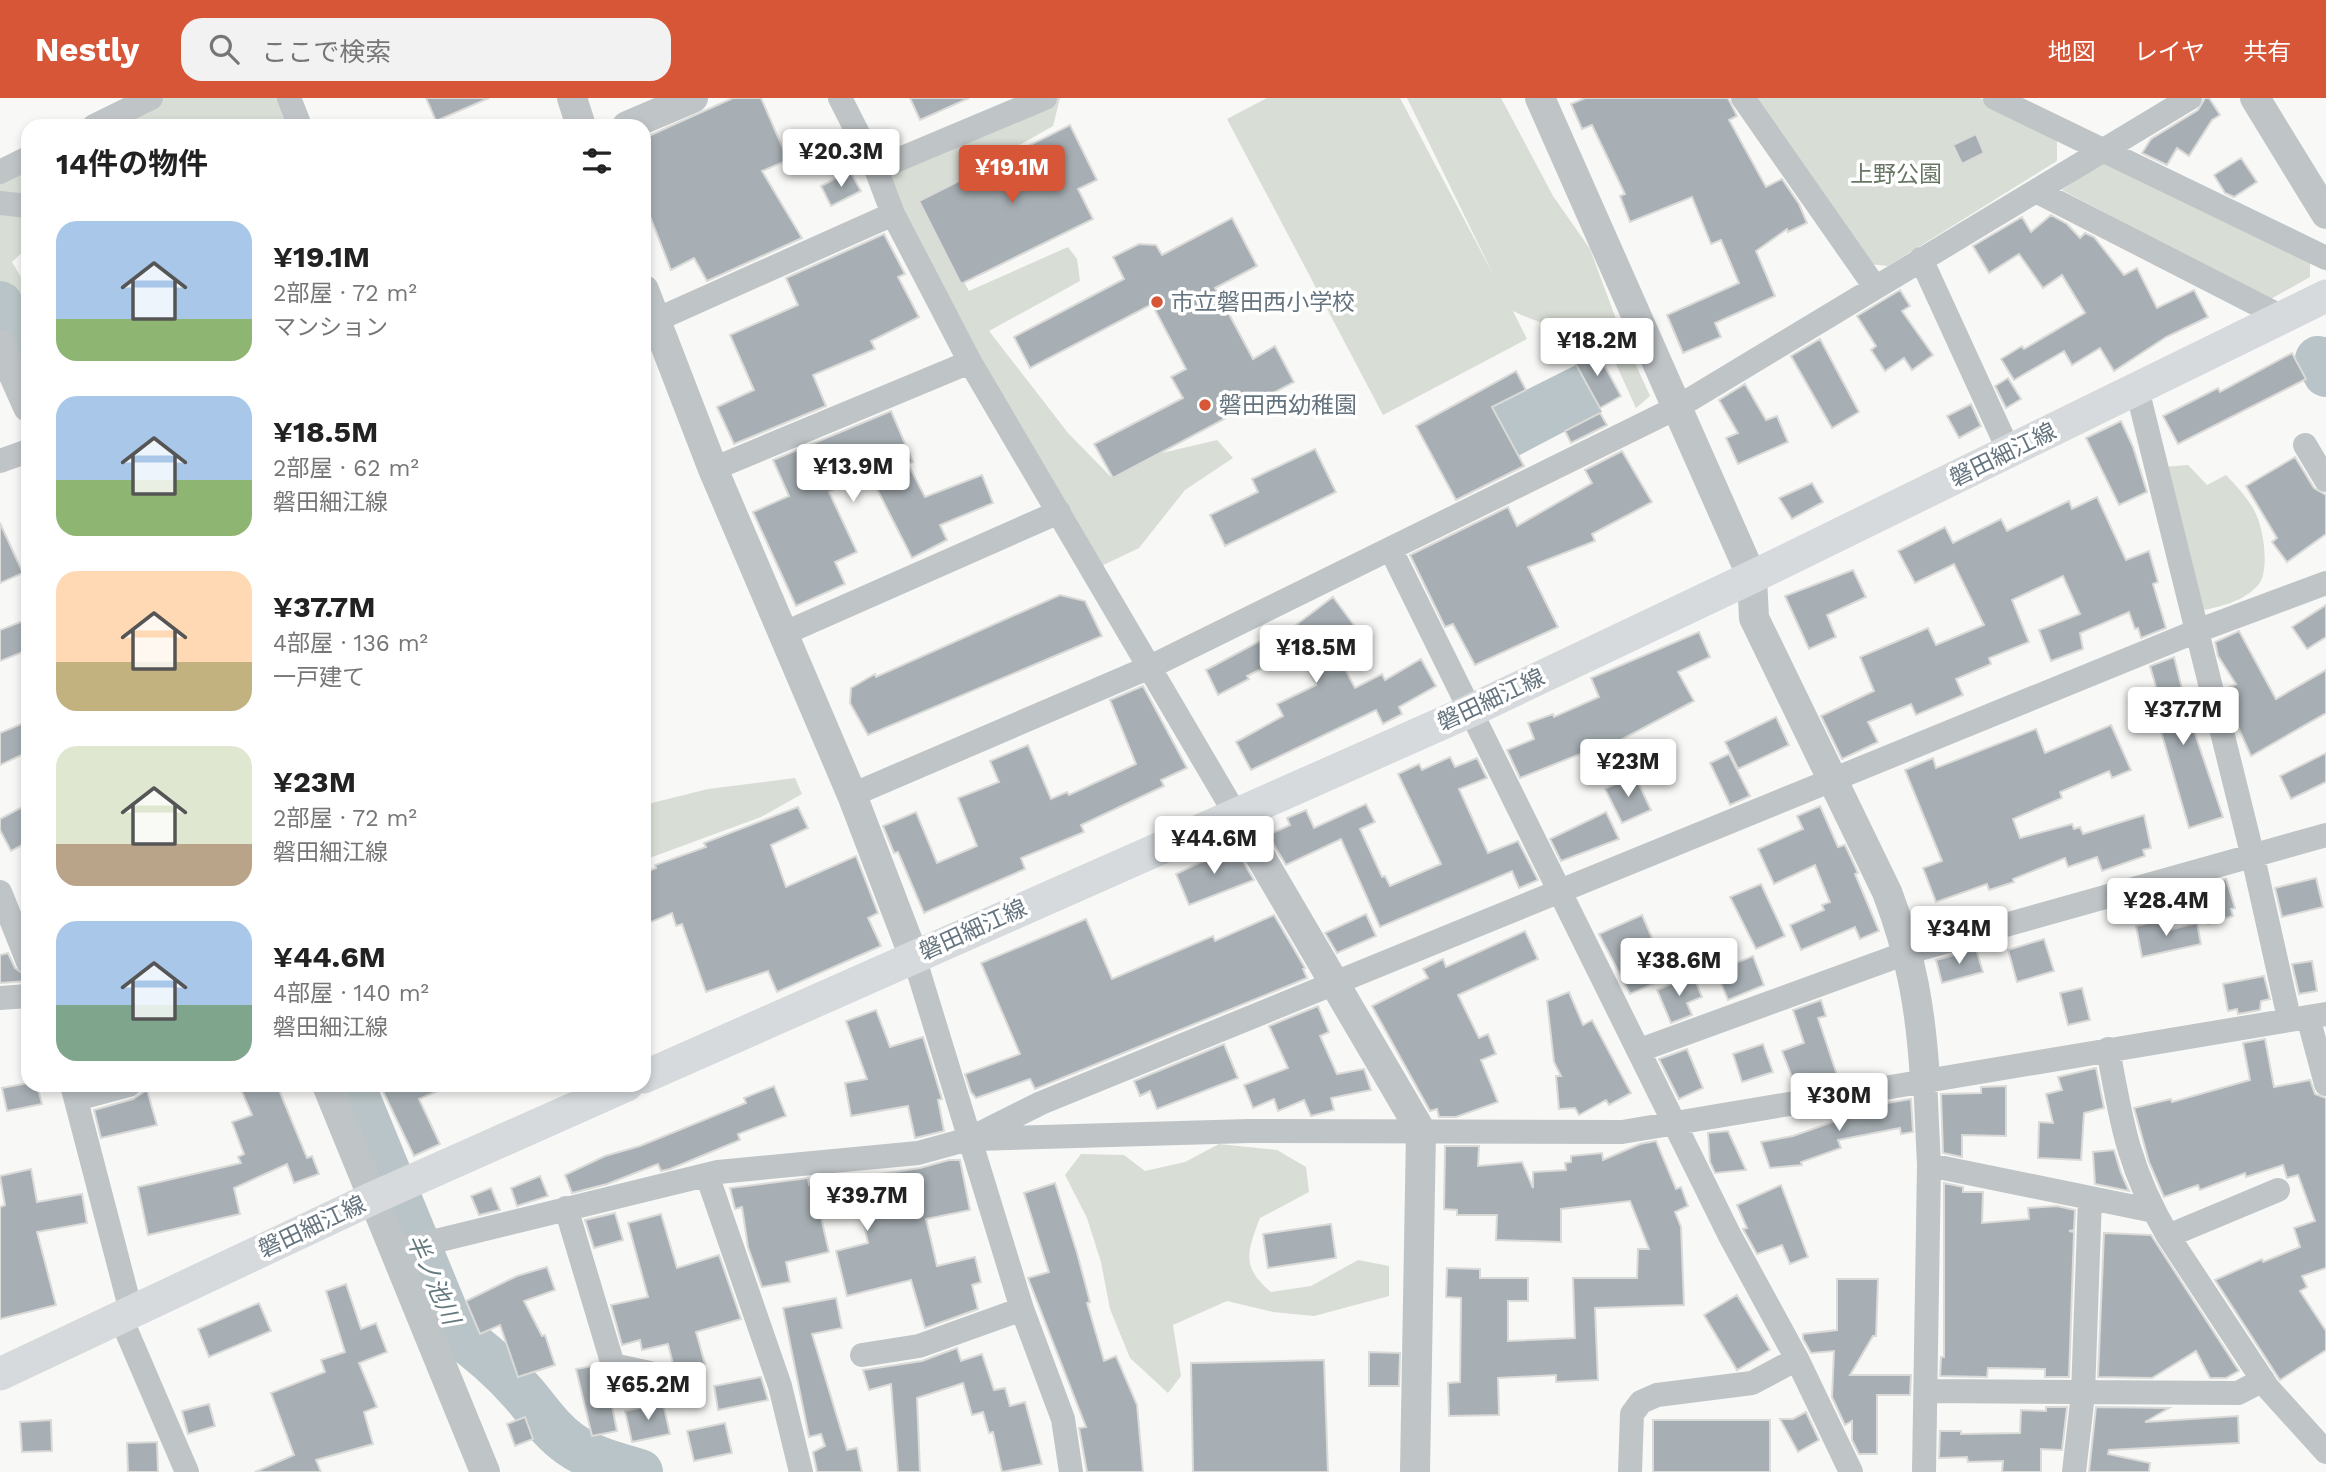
<!DOCTYPE html>
<html lang="ja">
<meta charset="utf-8">
<style>
:root{--surface:#fff;--page:#f2f2f2;--text:#222;--muted:#767676;--accent:#d65637}
body{margin:0;font-family:"Work Sans","Noto Sans JP",sans-serif;background:var(--page);color:var(--text);height:100vh;display:flex;flex-direction:column;font-size:26px;white-space:nowrap}
*{box-sizing:border-box;margin:0}
p{font-size:23px;color:var(--muted)}
.icon{flex:none;width:38px;height:38px;fill:none;stroke:currentColor;stroke-width:2;stroke-linecap:round;stroke-linejoin:round}
.map{position:relative;flex:1;overflow:hidden}
.drawer{position:absolute;left:21px;top:21px;width:630px;height:973px;display:flex;flex-direction:column;background:var(--surface);border-radius:21px;box-shadow:0 4px 10px #0003}
.drawer>*{flex:none}
.price{position:absolute;translate:-50% -60px;padding:0 16px;border-radius:7px;background:#fff;color:#222;font-size:23px;line-height:46px;filter:drop-shadow(0 2px 4px #0008)}
.price::after{content:'';position:absolute;left:50%;top:42px;width:21px;height:16px;margin-left:-10px;background:inherit;clip-path:polygon(0 0,100% 0,50% 100%)}
.price.selected{background:var(--accent);color:#fff}
ul{padding:0;list-style:none}
li{display:flex;align-items:center;gap:21px;height:175px;padding:0 35px}
li span{display:grid;place-items:center;flex:none;width:196px;height:140px;border-radius:21px;color:#555}
li>.icon{margin-inline-start:auto}
span .icon{width:84px;height:84px;fill:#fffc;stroke-width:1}
li b{font-size:30px}
h2{display:flex;justify-content:space-between;align-items:center;height:84px;padding:0 35px;font-size:30px}
header{display:flex;align-items:center;gap:42px;box-sizing:border-box;height:98px;padding:0 35px;background:var(--accent);color:#fff}
header strong{font-size:33px}
nav{display:flex;gap:38px;margin-inline-start:auto;font-size:24px}
.search{width:490px;height:63px;background:var(--page);display:flex;align-items:center;gap:18px;box-sizing:border-box;padding:0 24px;border-radius:21px;color:var(--muted);font-size:26px}
.map>svg:first-child{display:block}
</style>
<header>
<strong>Nestly</strong>
<div class="search"><svg class="icon" aria-label="search" viewBox="0 0 24 24"><circle cx="10" cy="10" r="6"/><path d="M15 15l6 6"/></svg>ここで検索</div>
<nav><a>地図</a><a>レイヤ</a><a>共有</a></nav>
</header>
<div class="map">
<svg width="2326" height="1374" viewBox="0 0 2326 1374">
<rect width="100%" height="100%" fill="#f8f8f6"/>
<path fill="#d8ddd5" d="M160 0H279L291 28H102Z
M1046 0H1060L1053 28 919 104 969 193 1068 149 1077 161 1080 183 989 233 1068 335 1112 380 1158 356 1217 342 1233 360 1185 392 1139 450 1093 472 883 76Z
M1267 0H1400L1494 178 1407 0H1501L1553 98 1590 151 1620 232 1650 298 1636 310 1596 222C1560 231 1546 229 1513 213L1527 241 1383 317 1227 21Z
M1751 0H1980L2057 39V63L1888 168 1869 166Z
M2104 62 2310 162V179L2269 202 2062 92Z
M28 63V103L0 100V76Z
M28 108V149L12 164 28 191V310L0 260V116Z
M2188 367 2207 387 2226 377C2238 390 2252 404 2258 421 2264 437 2269 472 2259 486 2244 504 2221 508 2200 513L2164 369Z
M795 680 802 696 761 719 644 762V707L708 691Z
M1219 1046 1277 1052 1306 1069 1309 1094 1260 1120C1247 1154 1241 1169 1271 1194L1311 1188 1358 1162 1389 1168V1198L1314 1218 1273 1214 1227 1203 1173 1227 1181 1278 1168 1295 1130 1260 1110 1211 1101 1164 1087 1120 1065 1077 1081 1056 1124 1057 1145 1073 1185 1064Z"/>
<path fill="#b8c4c7" d="M1576 267 1602 314 1518 358 1492 309Z"/>
<g fill="none" stroke-linecap="round" stroke-linejoin="round">
<path stroke="#b8c4c7" stroke-width="46" d="M0 206 28 271
M2318 261 2326 276
M352 987 453 1233C479 1251 501 1270 522 1294 538 1312 549 1331 570 1346 591 1361 616 1367 640 1374"/>
</g>
<path fill="#a7afb4" stroke="#dadad8" stroke-width="2" d="M426 0H489L436 23Z
M733 0H761L788 62 762 73 802 140 707 183 694 160 671 172 644 103V40Z
M910 0H969L920 22Z
M1585 0H1728L1737 18 1729 22 1766 89 1782 81 1799 106 1807 125 1788 134 1787 131 1756 153 1775 198 1715 225 1721 239 1683 255 1667 217 1739 185 1721 142 1711 146 1692 99 1630 124 1620 98 1625 96 1592 27 1582 31 1571 6Z
M2205 0H2209L2220 17 2212 22 2189 58 2177 50 2167 67 2142 55 2151 41 2198 12Z
M1070 27 1097 82 1078 91 1093 121 961 186 919 103Z
M1976 36 1984 55 1962 66 1953 47Z
M2241 60 2257 84 2234 99 2225 95 2214 77Z
M850 73 861 93 831 108 821 88Z
M2051 117 2067 126 2080 140 2085 135 2094 139 2124 177 2137 170 2157 210 2194 192 2208 219 2166 239 2114 273 2100 250 2072 267 2064 253 2014 282 2001 261 2022 248 2024 251 2085 215 2062 177 2043 190 2019 156 1989 175 1973 148 2022 119 2031 134Z
M1232 120 1257 168 1215 190 1253 261 1275 248 1294 284 1113 380 1094 346 1183 300 1171 279 1186 271 1152 206 1030 270 1014 239 1124 181 1113 159 1139 146 1156 147 1162 157Z
M884 136 905 176 898 179 919 219 871 243 875 251 813 277 826 308 734 346 717 309 754 292 730 237 798 207 786 180Z
M1900 192 1910 208 1902 213 1933 257 1912 272 1904 260 1885 273 1871 252 1876 248 1857 218Z
M1820 241 1859 314 1832 330 1791 258Z
M1595 250 1621 298 1600 310 1573 261Z
M2292 255 2306 281 2178 346 2163 318 2218 290 2220 294Z
M1516 273 1526 292 1492 309 1524 368 1456 402 1416 328Z
M2008 280 2021 301 2006 310 1995 288Z
M1745 286 1766 322 1777 318 1788 344 1738 366 1726 340 1738 335 1719 302Z
M1971 306 1981 328 1959 340 1947 318Z
M891 313 913 364 908 366 925 399 982 377 993 405 940 427 947 442 912 460 869 375 829 394 857 454 835 464 845 486 796 508 753 414 789 398 773 362Z
M1600 315 1607 327 1571 345 1565 333Z
M2121 323 2133 349 2147 394 2119 407 2086 340Z
M1315 351 1336 394 1225 448 1210 417 1258 394 1252 381Z
M1622 353 1652 404 1592 436 1595 443 1528 469 1558 529 1475 567 1453 526 1445 529 1410 457 1508 409 1517 428 1592 385 1585 372Z
M2295 359 2314 390 2326 397V436L2287 464 2272 444 2277 440 2246 388Z
M1812 385 1823 404 1792 421 1779 400Z
M2097 399 2126 462 2149 453 2158 484 2153 486 2166 530 2141 540 2138 530 2135 531 2129 514 2080 535 2083 551 2051 563 2039 532 2080 516 2063 478 2012 502 2029 544 1989 560 1991 566 1956 581 1963 597 1916 617 1911 606 1868 624 1878 644 1842 661 1821 618 1874 593 1860 559 1928 530 1936 547 1984 527 1954 466 1915 485 1898 453 1945 429 1953 445 2001 421 2007 433 2069 403 2072 411Z
M0 425 23 475 0 485Z
M1853 472 1866 499 1827 517 1836 539 1809 551 1785 498Z
M1060 497 1085 503 1102 538 868 637 850 605 851 590 875 576 876 579Z
M1333 499 1359 534 1335 552 1355 590 1382 576 1385 582 1421 561 1436 588 1399 609 1402 616 1383 626 1376 612 1251 672 1236 644 1283 618 1277 606 1316 587 1299 553 1247 578 1249 581 1218 597 1206 572 1273 536 1276 542Z
M2326 507V539L2307 551 2292 529Z
M28 521V552L0 563V532Z
M2239 533 2276 601 2326 572V615L2251 658 2234 620 2227 590 2236 586 2218 558 2215 544Z
M1699 534 1710 559 1678 574 1694 603 1583 662 1580 656 1520 680 1507 652 1534 641 1528 625 1553 616 1554 619 1599 599 1591 580Z
M2174 559 2189 618 2223 719 2189 730 2151 599 2158 596 2150 568Z
M1143 588 1187 670 1161 682 1164 688 1081 727 1084 734 1021 760 1025 771 924 815 898 754 894 755 883 728 916 714 937 765 977 748 958 700 999 684 990 663 1028 647 1051 701 1067 694 1069 697 1136 666 1110 602Z
M1776 619 1789 647 1738 671 1725 644Z
M28 623V654L0 667V635Z
M2111 627 2131 672 2112 680 2109 673 2060 694 2062 700 2013 721 2020 740 2072 726 2074 731 2080 729 2083 736 2144 717 2151 750 2143 752 2145 758 2102 773 2097 759 2068 769 2065 760 2013 781 2014 784 1989 792 1987 786 1936 804 1923 770 1942 763 1905 672 1933 660 1936 670 2036 631 2045 655Z
M2326 655V684L2291 701 2280 678Z
M1729 656 1750 698 1730 707 1710 665Z
M1450 659 1455 669 1477 660 1487 680 1459 691 1488 755 1518 743 1538 782 1519 790 1512 773 1380 829 1341 741 1286 767 1268 737 1290 727 1287 720 1306 712 1314 730 1366 706 1375 724 1360 731 1382 779 1385 778 1390 788 1441 766 1398 676 1419 666 1422 672Z
M1634 676 1651 712 1622 725 1605 691Z
M28 706V744L11 753 0 732V721Z
M1820 708 1838 749 1845 747 1858 775 1855 776 1879 833 1860 841 1855 829 1801 852 1790 827 1824 812 1822 807 1830 804 1815 767 1774 786 1758 751 1803 731 1797 718Z
M798 709 808 730 771 747 786 789 856 758 878 815 868 820 881 848 777 894 768 873 706 894 682 826 676 828 672 815 644 827V775L656 770 655 767 706 749 704 745Z
M1606 714 1619 741 1561 763 1550 741Z
M1234 748 1254 782 1189 807 1176 776Z
M2316 780 2323 809 2282 819 2275 790Z
M2226 781 2235 810 2231 811 2233 818 2208 826 2200 799 2209 795 2207 786Z
M1761 786 1785 838 1756 851 1730 799Z
M1366 816 1376 838 1337 855 1325 835Z
M1274 817 1305 870 1303 871 1307 880 1035 991 1030 981 976 1000 971 994 965 976 1020 956 981 865 1086 821 1112 881 1213 838 1215 843Z
M1642 817 1669 879 1630 896 1599 836Z
M2165 821 2168 832 2197 825 2201 846 2142 859 2136 828Z
M1525 833 1538 861 1458 897 1479 940 1488 936 1496 956 1481 962 1498 1004 1456 1019H1439L1437 1011 1430 1013 1372 908 1428 880 1423 871 1443 861 1446 869Z
M2044 841 2054 873 2017 884 2008 852Z
M1976 851 1983 874 1942 885 1936 862Z
M8 855 15 870 28 879V883L0 885V857Z
M1753 858 1764 887 1728 902 1716 873Z
M2312 863 2317 893 2299 896 2292 866Z
M1693 877 1702 899 1687 905 1692 917 1671 925 1657 892Z
M2264 878 2270 901 2261 903 2260 912 2238 916 2237 911 2228 913 2223 886Z
M2082 890 2090 922 2068 927 2060 895Z
M1569 894 1583 927 1592 922 1631 995 1609 1007 1606 1002 1579 1017 1575 1010 1559 1011 1556 978H1561L1554 964 1547 903Z
M1821 902 1826 918 1818 920 1837 977 1805 987 1801 976 1792 979 1782 953 1804 945 1793 912Z
M1318 908 1329 934 1320 938 1337 976 1364 971 1371 992 1331 1000 1334 1012 1311 1018 1304 1002 1278 1013 1274 1001 1253 1010 1244 987 1288 970 1269 928Z
M876 912 890 949 923 939 942 1001 938 1002 944 1033 915 1040 908 1008 851 1018 845 985 867 981 846 923Z
M2265 941 2274 989 2310 982 2315 996 2326 1000V1170L2302 1178 2307 1189 2300 1193 2326 1233V1252L2280 1282 2215 1182 2262 1161 2263 1164 2300 1149 2294 1130 2315 1123 2298 1077 2287 1080 2283 1067 2246 1079 2245 1075 2200 1092 2198 1087 2164 1099 2149 1064 2134 1010 2171 1001 2172 1004 2250 982 2243 945Z
M1224 946 1238 980 1157 1011 1150 993 1140 998 1134 983Z
M1763 946 1773 974 1742 984 1733 956Z
M1687 951 1703 990 1679 1001 1659 961Z
M2096 970 2104 1010 2084 1015 2081 1062 2038 1060 2039 1024 2053 1025 2046 996 2062 992 2058 979Z
M28 985 37 987 42 1006 7 1013 2 990Z
M239 987H277L307 1060 312 1058 319 1076 294 1085 287 1066 234 1090 240 1116 148 1137 138 1089 241 1065 238 1059 244 1056 232 1024 252 1017Z
M380 987H452L419 1001 440 1046 414 1058Z
M774 988 786 1018 738 1036 740 1042 670 1071 661 1073 658 1066 607 1086 572 1095 565 1077 605 1058 640 1048 746 1005 744 1000Z
M2006 988V1038L1962 1037V1059L1943 1055 1941 996 1981 995V989Z
M147 992 157 1027 101 1040 94 1012 133 1001Z
M1911 1001 1913 1034 1901 1036 1900 1030 1838 1042 1841 1050 1801 1064 1802 1067 1770 1070 1761 1044 1793 1038 1847 1019 1845 1012Z
M1728 1033 1746 1072 1715 1075 1710 1064 1708 1035Z
M1656 1043 1676 1091 1681 1089 1688 1108 1675 1114 1681 1129 1684 1207 1595 1210 1598 1282 1556 1284V1277L1498 1280 1499 1317 1449 1318 1448 1285 1460 1284 1461 1200 1446 1199 1447 1170 1480 1171V1180H1528V1203H1508V1243L1575 1240 1573 1180H1637L1638 1151H1649L1630 1103 1561 1111V1144L1496 1142 1497 1117H1457V1112L1444 1111 1445 1048H1479L1478 1068 1522 1064 1533 1090V1074L1566 1072 1565 1065 1571 1064V1058L1602 1055 1603 1062 1640 1046Z
M2114 1052 2121 1075 2129 1093 2095 1086 2093 1054Z
M949 1062H960L970 1112 926 1121 937 1168 975 1159 981 1184 972 1187 978 1211 925 1230 911 1182 847 1198 836 1153 868 1145 858 1103 819 1111 829 1154 786 1164 790 1184 762 1189 748 1149 742 1109 735 1111 730 1090 808 1080 809 1087 920 1070Z
M31 1071 37 1104 82 1096 87 1125 37 1134 56 1207 0 1221V1109L5 1107 0 1078Z
M540 1078 548 1098 517 1108 511 1090Z
M1055 1085 1077 1155 1090 1204 1087 1205 1104 1263 1116 1258 1137 1307 1143 1374H1087L1079 1330 1086 1329 1028 1180 1049 1174 1024 1095Z
M1944 1085 1963 1089V1094H1983L1982 1125 2029 1121 2028 1110 2057 1108 2075 1112 2074 1132 2069 1133 2074 1134 2069 1279H2045V1271L1988 1270 1987 1279 1940 1278 1941 1259H1944Z
M1781 1087 1808 1159 1790 1166 1782 1147 1757 1156 1743 1131 1747 1130 1737 1107Z
M491 1090 500 1112 479 1117 471 1098Z
M615 1115 623 1142 594 1150 585 1122Z
M661 1116 677 1170 719 1157 741 1221 696 1234 705 1266 675 1274 668 1246 642 1252 640 1242 622 1247 611 1207 648 1199 628 1125Z
M1331 1126 1336 1160 1268 1170 1263 1136Z
M2104 1135 2151 1137 2239 1273 2226 1280H2210L2196 1253 2152 1280 2098 1279Z
M547 1169 555 1192 524 1203 542 1238 545 1237 555 1267 518 1279 500 1227 480 1236 466 1203 517 1178Z
M1837 1181H1878L1876 1238H1873L1850 1277H1911L1910 1297H1877V1356H1859L1852 1342V1323L1845 1327 1832 1299 1834 1253 1811 1255 1803 1241V1236L1837 1232Z
M346 1186 361 1231 376 1225 387 1254 359 1265 377 1309 364 1314 373 1346 316 1362 321 1374H255L294 1357 271 1295 325 1274 321 1262 345 1254 326 1193Z
M1737 1197 1770 1252 1737 1272 1704 1217Z
M836 1200 842 1230 812 1236 847 1352 857 1350 862 1374H817L813 1354 825 1348 821 1336 809 1339 783 1210Z
M259 1205 271 1233 209 1259 198 1231Z
M957 1250 961 1263 982 1256 994 1292 1005 1290 1010 1308 1025 1304 1042 1366 1002 1374 993 1334 989 1335 983 1314 972 1317 963 1285 917 1300 920 1374H898L891 1286 869 1292 863 1272 922 1263Z
M1369 1254 1400 1255 1399 1288H1369Z
M1324 1262 1328 1374H1193L1191 1265Z
M598 1267 604 1278 608 1303H611L617 1333 592 1338 576 1271Z
M761 1279 768 1302 718 1312 714 1288Z
M663 1305 670 1336 632 1344 625 1313Z
M209 1306 215 1328 188 1336 182 1313Z
M2046 1309H2067L2062 1352 2041 1351V1374H2002L2003 1363 1968 1364 1967 1359 1939 1360 1940 1333H1961V1336L2020 1335 2021 1312 2046 1313Z
M2096 1309 2169 1310 2145 1324 2238 1318 2239 1345 2109 1352 2108 1356 2150 1365 2149 1374H2089Z
M1806 1314 1819 1342 1798 1354 1780 1321H1793Z
M525 1319 533 1341 515 1348 507 1326Z
M51 1322 52 1353 22 1354 20 1324Z
M1653 1322H1770V1374H1653Z
M725 1325 732 1355 694 1363 687 1333Z
M157 1344 158 1374H128L127 1345Z"/>
<g fill="none" stroke-linecap="round" stroke-linejoin="round">
<path stroke="#bfc4c7" stroke-width="24" d="M289 0 300 28
M840 0 876 71 893 116 970 264 1236 717
M1743 0 1875 189
M1995 0 2326 160
M94 28 151 0
M876 71 1045 0
M0 74 28 60
M2036 93 2282 219
M0 105 28 108
M1921 161 2009 353
M656 222 893 116
M2137 291 2253 759 2289 920
M2305 347 2326 382
M0 363 28 353
M713 371 970 264
M1391 452 1730 1138 1797 1261 1851 1374
M785 535 1059 414
M852 697 1150 569 1676 310 2190 0
M0 794 28 864
M914 859 1022 1211 1063 1321 1071 1374
M0 900 28 898
M2308 919 2326 986
M2108 951C2121 1024 2129 1072 2168 1138L2278 1092
M1640 952 1909 854 2326 737
M72 987 131 1213
M77 1001 129 987
M977 1041 1249 1033 1622 1034 2326 916
M1929 1067 2154 1113
M707 1077 780 1288 801 1374
M566 1110 613 1267 659 1277
M2168 1138 2268 1290 2326 1354
M395 1153 718 1074 918 1055 969 1041 1041 1005 2197 533 2326 485
M120 1218 187 1374
M862 1257 919 1248 1022 1211
M1926 1293 2238 1295 2263 1282
M1630 1374 1632 1316 1641 1304 1657 1297 1752 1285 1797 1261
M1924 1374 1929 1067 1925 982
M2074 1374 2083 1296 2090 1100"/>
<path stroke="#bfc4c7" stroke-width="30" d="M572 0 581 28
M1540 0 1752 479 1754 520 1887 794C1912 859 1921 914 1925 982
M2255 0 2326 116
M627 28 693 0
M644 192 713 371 852 697 914 859
M0 246 28 309
M1236 717 1421 1033 1415 1374
M327 987 485 1374"/>
<path stroke="#d6dadd" stroke-width="33" d="M644 979 1470 613 1752 479 2326 198
M0 1276 373 1100 627 987"/>
</g>
<g fill="#d65637" stroke="#fff" stroke-width="2.5">
<circle cx="1157" cy="204" r="7"/>
<circle cx="1205" cy="307" r="7"/>
</g>
<g text-anchor="middle" dominant-baseline="central" stroke-width="7" stroke-linejoin="round" paint-order="stroke">
<g font-size="23" fill="#687764" stroke="#fff">
<text x="1896" y="76">上野公園</text>
</g>
<g font-size="23" fill="#65747e" stroke="#fff" text-anchor="start">
<text x="1171" y="204">市立磐田西小学校</text>
<text x="1219" y="307">磐田西幼稚園</text>
</g>
<g font-size="23" fill="#65747e" stroke="#fff">
<text transform="translate(2003 357) rotate(-26)">磐田細江線</text>
<text transform="translate(1491 602) rotate(-25)">磐田細江線</text>
<text transform="translate(973 832) rotate(-24)">磐田細江線</text>
<text transform="translate(312 1129) rotate(-25)">磐田細江線</text>
</g>
<g font-size="24" font-style="italic" fill="#657a7f" stroke="#fff">
<text transform="translate(433 1181) rotate(66)">半ノ池川</text>
</g>
</g>
</svg>
<b class="price" style="left:841px;top:91px">¥20.3M</b>
<b class="price selected" style="left:1012px;top:107px">¥19.1M</b>
<b class="price" style="left:1597px;top:280px">¥18.2M</b>
<b class="price" style="left:853px;top:406px">¥13.9M</b>
<b class="price" style="left:1316px;top:587px">¥18.5M</b>
<b class="price" style="left:2183px;top:649px">¥37.7M</b>
<b class="price" style="left:1628px;top:701px">¥23M</b>
<b class="price" style="left:1214px;top:778px">¥44.6M</b>
<b class="price" style="left:2166px;top:840px">¥28.4M</b>
<b class="price" style="left:1959px;top:868px">¥34M</b>
<b class="price" style="left:1679px;top:900px">¥38.6M</b>
<b class="price" style="left:1839px;top:1035px">¥30M</b>
<b class="price" style="left:867px;top:1135px">¥39.7M</b>
<b class="price" style="left:648px;top:1324px">¥65.2M</b>
<section class="drawer">
<h2>14件の物件<svg class="icon" aria-label="filters" viewBox="0 0 24 24"><path d="M4 7h16M4 17h16"/><circle cx="9" cy="7" r="2"/><circle cx="15" cy="17" r="2"/></svg></h2>
<ul>
<li><span style="background:linear-gradient(#a9c7e8 70%,#8fb573 0)"><svg class="icon" aria-label="home" viewBox="0 0 24 24"><path d="M3 11l9-7 9 7M6 9v11h12V9"/></svg></span><div><b>¥19.1M</b><p>2部屋 · 72 m²</p><p>マンション</p></div></li>
<li><span style="background:linear-gradient(#a9c7e8 60%,#8fb573 0)"><svg class="icon" aria-label="home" viewBox="0 0 24 24"><path d="M3 11l9-7 9 7M6 9v11h12V9"/></svg></span><div><b>¥18.5M</b><p>2部屋 · 62 m²</p><p>磐田細江線</p></div></li>
<li><span style="background:linear-gradient(#ffd9b3 65%,#c2b280 0)"><svg class="icon" aria-label="home" viewBox="0 0 24 24"><path d="M3 11l9-7 9 7M6 9v11h12V9"/></svg></span><div><b>¥37.7M</b><p>4部屋 · 136 m²</p><p>一戸建て</p></div></li>
<li><span style="background:linear-gradient(#dfe7d0 70%,#b9a48a 0)"><svg class="icon" aria-label="home" viewBox="0 0 24 24"><path d="M3 11l9-7 9 7M6 9v11h12V9"/></svg></span><div><b>¥23M</b><p>2部屋 · 72 m²</p><p>磐田細江線</p></div></li>
<li><span style="background:linear-gradient(#a9c7e8 60%,#7fa58c 0)"><svg class="icon" aria-label="home" viewBox="0 0 24 24"><path d="M3 11l9-7 9 7M6 9v11h12V9"/></svg></span><div><b>¥44.6M</b><p>4部屋 · 140 m²</p><p>磐田細江線</p></div></li>
</ul>
</section>
</div>
